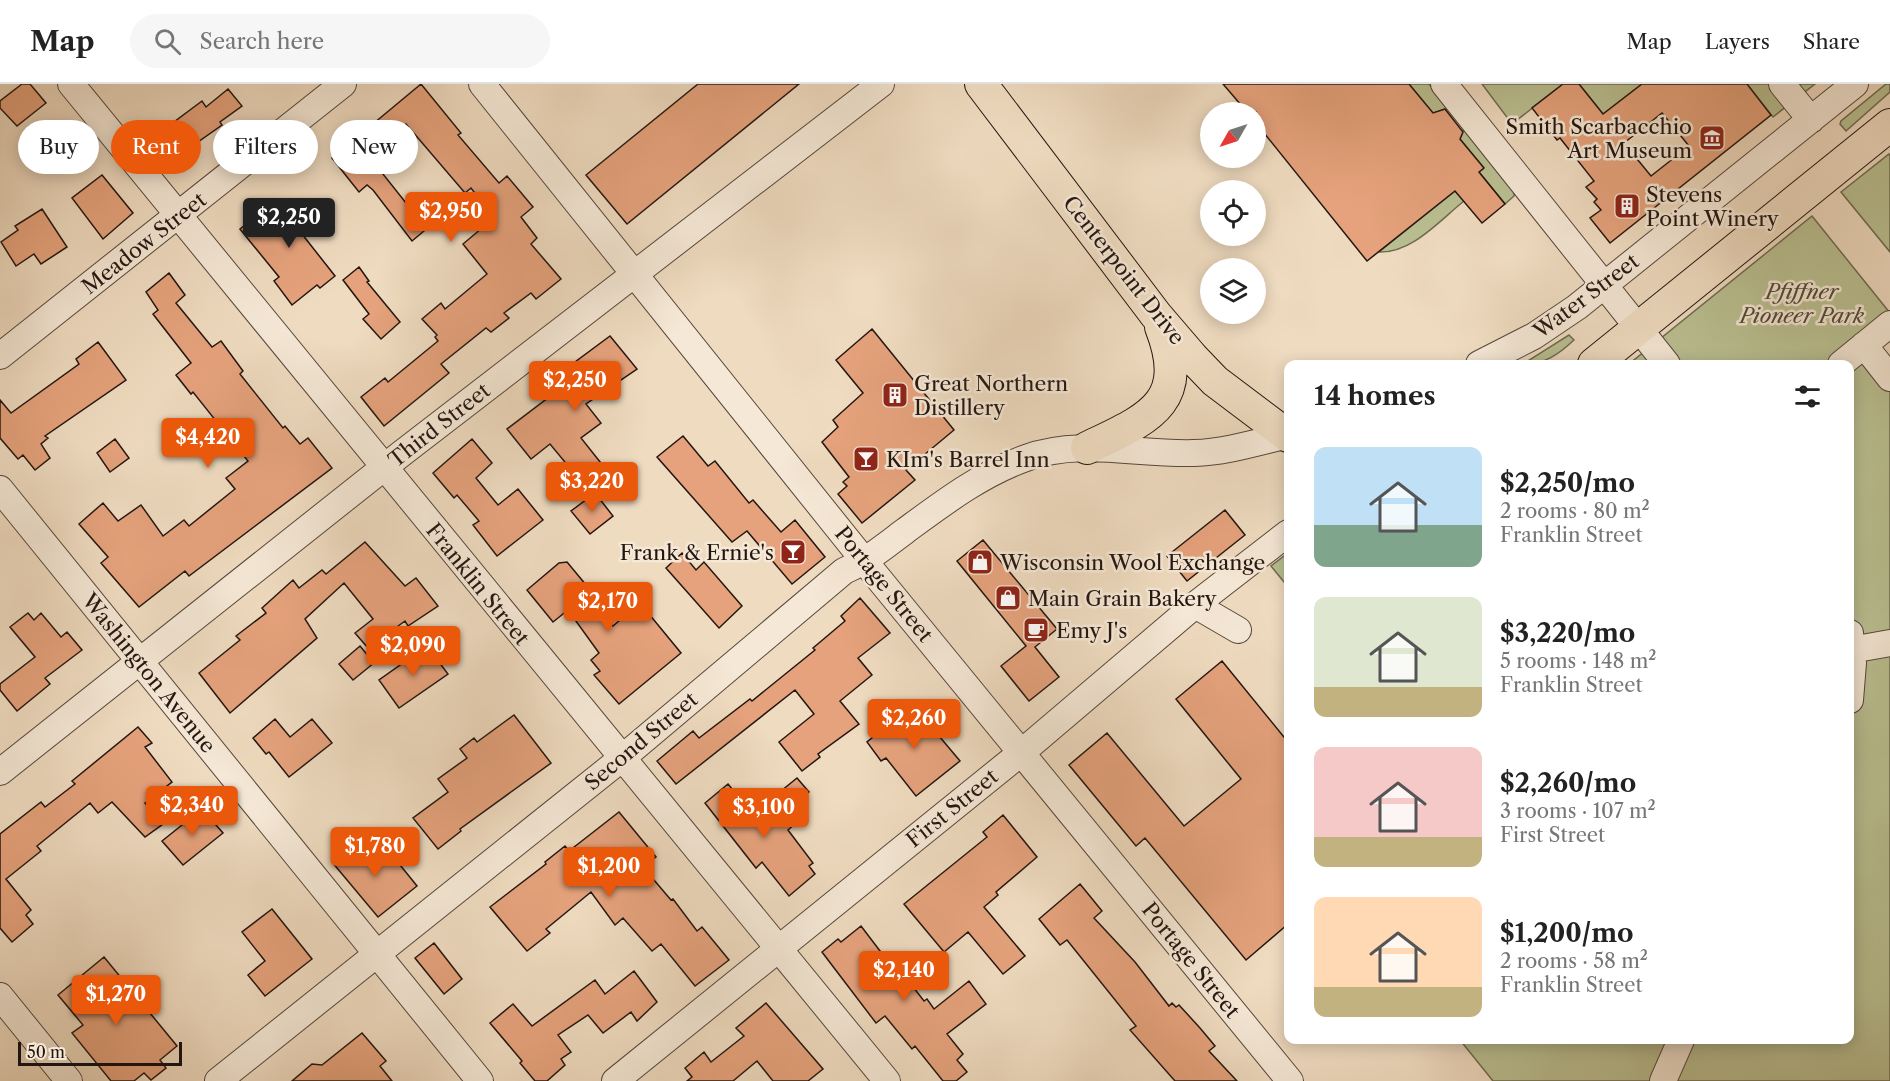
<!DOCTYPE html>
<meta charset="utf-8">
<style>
:root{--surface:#fff;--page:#f6f6f6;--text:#222;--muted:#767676;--line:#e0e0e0;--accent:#ea580c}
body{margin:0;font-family:"Libre Caslon Text",serif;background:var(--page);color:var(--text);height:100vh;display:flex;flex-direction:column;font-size:22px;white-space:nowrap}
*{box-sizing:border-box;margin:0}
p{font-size:20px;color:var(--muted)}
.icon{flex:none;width:33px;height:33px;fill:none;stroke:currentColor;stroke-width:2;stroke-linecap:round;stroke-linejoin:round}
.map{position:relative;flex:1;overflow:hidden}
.sheet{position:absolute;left:1284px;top:276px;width:570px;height:684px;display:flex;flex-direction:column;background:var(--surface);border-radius:12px;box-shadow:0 3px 15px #0003}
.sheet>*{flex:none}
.top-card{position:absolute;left:18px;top:36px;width:570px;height:54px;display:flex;gap:12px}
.needle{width:39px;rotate:231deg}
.buttons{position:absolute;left:1200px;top:18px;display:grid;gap:12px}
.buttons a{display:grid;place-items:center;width:66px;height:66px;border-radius:50%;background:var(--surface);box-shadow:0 3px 15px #0003;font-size:30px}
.scale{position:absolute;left:18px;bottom:15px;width:164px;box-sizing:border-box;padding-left:6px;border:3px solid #231611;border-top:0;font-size:16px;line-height:21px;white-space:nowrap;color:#231611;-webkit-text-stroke:4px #f5e8d6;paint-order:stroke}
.price{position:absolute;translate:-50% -51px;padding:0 14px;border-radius:6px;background:var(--accent);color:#fff;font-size:20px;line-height:39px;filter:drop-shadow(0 2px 3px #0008)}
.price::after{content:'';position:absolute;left:50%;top:36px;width:18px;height:14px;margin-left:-9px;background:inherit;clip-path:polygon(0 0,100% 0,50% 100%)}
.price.selected{background:#222;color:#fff}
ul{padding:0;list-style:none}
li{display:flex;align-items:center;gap:18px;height:150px;padding:0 30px}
li span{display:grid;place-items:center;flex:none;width:168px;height:120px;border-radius:12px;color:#555}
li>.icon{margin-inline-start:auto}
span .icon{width:72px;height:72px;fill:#fffc;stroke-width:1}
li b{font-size:26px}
h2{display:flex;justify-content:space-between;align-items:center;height:72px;padding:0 30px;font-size:26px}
.pill{padding:0 21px;border-radius:27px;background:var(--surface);box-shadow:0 3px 15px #0003;font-size:21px;line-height:54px}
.pill.selected{background:var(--accent);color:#fff}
header{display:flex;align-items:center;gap:36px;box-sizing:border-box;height:84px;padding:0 30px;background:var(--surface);border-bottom:2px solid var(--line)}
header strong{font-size:28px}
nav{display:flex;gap:33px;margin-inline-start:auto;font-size:21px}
.search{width:420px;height:54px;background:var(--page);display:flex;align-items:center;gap:15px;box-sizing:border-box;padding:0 21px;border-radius:33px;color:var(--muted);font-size:22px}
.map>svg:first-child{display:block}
</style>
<header>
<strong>Map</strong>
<div class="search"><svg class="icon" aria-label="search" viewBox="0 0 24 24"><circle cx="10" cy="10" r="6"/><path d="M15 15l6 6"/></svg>Search here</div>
<nav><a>Map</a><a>Layers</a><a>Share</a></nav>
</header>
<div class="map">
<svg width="1890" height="997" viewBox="0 0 1890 997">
<rect width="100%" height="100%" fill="#efdbc0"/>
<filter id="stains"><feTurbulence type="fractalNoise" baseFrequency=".00333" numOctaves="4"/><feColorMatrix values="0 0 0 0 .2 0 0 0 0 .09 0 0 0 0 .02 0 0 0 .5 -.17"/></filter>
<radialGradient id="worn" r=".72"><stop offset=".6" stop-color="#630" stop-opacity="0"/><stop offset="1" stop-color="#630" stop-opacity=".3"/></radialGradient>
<path fill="#bac092" stroke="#6e6b52" stroke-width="1.5" d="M1409 0H1429L1449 25 1433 29Z
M1482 0H1563L1512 40Z
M1579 0H1642L1603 30Z
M1747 0H1815L1773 33Z
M1886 0H1890V8L1846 47 1840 40 1841 37Z
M1464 44 1514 107V112L1505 120 1479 88 1483 85 1460 55Z
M1889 70 1890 72V168L1841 108Z
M1455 107 1464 117C1439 137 1412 169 1379 168Z
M1812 132 1890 229 1855 262 1890 305V997H1493L1460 956H1850V280H1629Z
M1569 251 1574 256C1559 270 1544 281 1523 280Z
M1288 469V503L1271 482Z"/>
<path fill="#e5a27c" stroke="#231611" stroke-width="1.5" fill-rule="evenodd" d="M22 0H30L46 19 17 42 0 24V17Z
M421 0 461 49 458 51 499 99 507 92 533 123 521 133 537 154 531 160 561 195 536 215 531 209 504 229 509 234 491 248 486 244 441 280 449 289 384 342 361 313 385 294 388 298 438 257 435 253 437 251 422 235 441 219 445 225 487 190 463 160 494 134 471 104 465 109 406 40 367 70 406 119 415 112 436 137 412 157 373 106 367 101 359 108 332 74Z
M698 0H799L627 140 586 91Z
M1223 0H1409L1433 29 1445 25 1463 48 1460 55 1484 84 1479 88 1505 120 1482 139 1455 107 1367 177 1256 39V28H1247Z
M1563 0H1579L1603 30 1642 0H1747L1771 31 1610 159 1590 134 1601 126 1594 118 1597 115 1586 103 1594 97 1560 54 1557 56 1532 24ZM1662 29 1689 62 1651 92 1624 59Z
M228 5 242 22 220 38 222 41 188 65 170 41 202 17 206 23Z
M102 91 133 129 103 155 72 114Z
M274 117 289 135 311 117 324 132 302 150 335 192 320 204 317 201 292 221 274 197 279 193 240 145Z
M42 125 67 163 41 180 34 170 16 182 1 158 18 146 15 142Z
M359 183 369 197 367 198 400 238 381 255 363 235 369 230 343 196Z
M169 189 185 211 176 219 212 263 221 257 243 287 240 290 283 344 285 342 300 360 308 354 332 384 189 492 185 487 139 523 101 479 108 473 79 440 103 419 118 437 141 421 163 452 184 436 189 442 235 405 226 394 248 377 193 308 191 310 176 291 191 279 153 230 158 226 146 208Z
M872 245 954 346 906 386 915 396 862 439 838 410 847 402 843 398 849 393 822 358 838 343 833 336 863 309 836 276Z
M610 252 637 285 586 320 601 339 581 354 608 388 588 406 550 360 531 375 507 345 574 294 567 284Z
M98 258 126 296 45 352 48 354 41 360 50 374 35 386 23 371 18 375 0 354V316L11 329 79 280 76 275Z
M683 352 708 382 715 377 749 419 753 416 781 448 795 436 825 473 792 500 747 447 732 458 657 373Z
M115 355 129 374 110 388 97 369Z
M472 355 492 379 476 394 498 421 518 405 543 436 497 472 473 441 479 437 457 411 454 414 433 389Z
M595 409 613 432 590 450 571 427Z
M1225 426 1245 451 1187 497 1167 472Z
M983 456 1057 545 1035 563 1059 593 1029 617 1001 582 1026 562 957 477Z
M365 458 405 502 416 494 438 522 408 542 405 537 368 564 355 549 373 535 344 499 305 535 317 554 230 629 199 589 240 556 236 552 266 529 262 524 293 496 299 504 322 486 326 490Z
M682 469 696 486 704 478 742 522 719 544 666 484Z
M567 478 591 507 586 511 613 542 640 519 681 569 619 620 594 591 600 587 591 576 599 569 568 526 553 538 527 506 559 479Z
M860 514 890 549 858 574 872 591 840 617 859 640 818 670 820 673 802 687 779 658 814 630 795 606 676 700 657 677 693 647 699 654 750 615 752 617 815 566 813 564 845 537 841 532Z
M28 529 34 536 41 529 61 553 67 548 82 566 45 594 50 600 17 627 0 606V600L35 573 10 543Z
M360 562 374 579 353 596 339 580Z
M427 562 448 590 399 624 379 596Z
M1222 577 1288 658V840L1246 876 1145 754 1136 762 1069 681 1107 649 1184 742 1241 695 1176 615Z
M913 621 960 677 916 712 886 674 881 677 867 658Z
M514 631 551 679 460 745 461 747 438 765 413 734 448 708 438 695 467 674 460 665 474 654 477 658Z
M275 635 290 653 312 635 332 659 289 693 269 668 266 670 253 654Z
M138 643 152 659 145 663 172 698 145 719 163 740 145 753 112 718 98 729 90 719 37 762 41 767 6 795 31 826 26 831 33 840 12 858 0 844V750L41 718 45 723 75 700 72 697Z
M797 694 809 708 794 722 781 707Z
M728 700 759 738 780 720 795 740 788 746 813 779 809 782 815 790 789 812 762 778 756 784 705 719Z
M202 725 223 749 183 781 162 757Z
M619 728 656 773 643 783 671 816 673 815 697 847 702 843 729 876 695 902 661 860 652 867 623 834 615 841 591 808 546 845 550 849 527 867 490 823 546 780 545 778 565 762 569 767Z
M1003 731 1037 773 996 808 998 811 984 823 1025 872 1003 890 968 848 944 868 904 820 987 753 983 748Z
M358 757 376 777 388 766 417 802 378 833 332 778Z
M1080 800 1102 827 1094 834 1135 878 1169 922 1172 919 1176 923 1179 921 1200 944 1215 962 1209 967 1237 997H1175L1130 946 1136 942 1067 856 1060 861 1039 835Z
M272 825 312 875 265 912 248 891 265 877 242 848Z
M861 842 893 884 896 881 924 917 927 915 934 925 969 897 986 920 947 950 963 970 957 976 967 988 956 997H943L915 962 912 965 885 932 876 939 822 868 838 855 841 858Z
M434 859 462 895 444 910 415 874Z
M104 873 177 962 160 976 166 984 151 996 144 989 134 997H111L72 949 83 941 58 911Z
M634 887 657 918 637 937 631 928 603 949 588 931 558 951 571 968 561 975 565 981 547 997H535L520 979 522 977 490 939 513 920 532 942 595 896 605 910Z
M766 919 823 985 808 997H773L757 977 733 997H687L692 993 685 984 704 968 711 978 744 952 736 944Z
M362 949 386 977 380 982 392 997H292L312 980 322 981Z"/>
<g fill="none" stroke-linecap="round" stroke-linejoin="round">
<g stroke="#56473d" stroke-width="28">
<path id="minor" d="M71 0 887 997
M482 0 870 484 1290 997
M1444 0 1667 280
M1782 0 1811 36
M1864 261 1890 294
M0 272 343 0
M1479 280 1534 252 1577 223 1855 0
M1841 280 1890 240
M0 405 480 997
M1195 521 1238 546
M1850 549 1853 579 1850 616
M1851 566 1890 559
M0 688 401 370 881 0
M0 912 69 997
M218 997 621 675 844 487C867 477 885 462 905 447 943 419 981 390 1026 374 1080 354 1139 371 1194 369 1226 368 1258 358 1288 351
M615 997 1022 668 1195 521 1288 449
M1663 997 1681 956"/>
</g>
<g stroke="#231611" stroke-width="34">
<path id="major" d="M981 0 1156 231 1192 273 1215 297 1288 352
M1594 280 1890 41
M1087 364C1147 335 1191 320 1161 243"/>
</g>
<use href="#minor" stroke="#f5e8d6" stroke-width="26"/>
<use href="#major" stroke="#efdbc0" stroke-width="32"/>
</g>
<defs>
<g id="museum-square" transform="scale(1.35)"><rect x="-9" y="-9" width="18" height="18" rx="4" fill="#8f2418" stroke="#f5e8d6"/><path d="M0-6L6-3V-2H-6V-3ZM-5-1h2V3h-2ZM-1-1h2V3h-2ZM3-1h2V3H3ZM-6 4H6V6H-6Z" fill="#fff"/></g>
<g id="building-square" transform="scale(1.35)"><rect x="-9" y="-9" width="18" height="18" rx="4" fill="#8f2418" stroke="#f5e8d6"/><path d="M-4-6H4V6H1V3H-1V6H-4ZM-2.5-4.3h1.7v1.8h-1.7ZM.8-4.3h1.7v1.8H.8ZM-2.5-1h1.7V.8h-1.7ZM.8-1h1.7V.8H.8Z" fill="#fff"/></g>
<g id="bar-square" transform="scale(1.35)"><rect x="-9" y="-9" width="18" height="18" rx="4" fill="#8f2418" stroke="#f5e8d6"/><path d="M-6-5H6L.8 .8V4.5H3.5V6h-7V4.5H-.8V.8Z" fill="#fff"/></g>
<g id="shop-square" transform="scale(1.35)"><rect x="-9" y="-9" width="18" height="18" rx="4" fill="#8f2418" stroke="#f5e8d6"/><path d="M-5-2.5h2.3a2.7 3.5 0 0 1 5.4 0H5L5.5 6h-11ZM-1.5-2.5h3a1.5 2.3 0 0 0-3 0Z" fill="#fff"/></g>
<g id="cafe-square" transform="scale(1.35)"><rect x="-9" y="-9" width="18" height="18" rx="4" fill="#8f2418" stroke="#f5e8d6"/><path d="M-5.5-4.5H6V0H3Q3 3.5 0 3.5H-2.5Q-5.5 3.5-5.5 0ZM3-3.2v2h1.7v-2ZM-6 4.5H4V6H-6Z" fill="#fff"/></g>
</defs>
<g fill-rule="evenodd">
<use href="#museum-square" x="1712" y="54"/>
<use href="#building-square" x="1627" y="122"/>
<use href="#building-square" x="895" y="311"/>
<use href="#bar-square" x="866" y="375"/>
<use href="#bar-square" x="793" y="468"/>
<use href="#shop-square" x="980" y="478"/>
<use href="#shop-square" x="1008" y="514"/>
<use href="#cafe-square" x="1036" y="546"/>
</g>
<g text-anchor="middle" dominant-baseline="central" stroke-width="5" stroke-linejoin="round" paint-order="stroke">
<g font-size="21" fill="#231611" stroke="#f5e8d6" text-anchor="start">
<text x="1692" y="42" text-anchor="end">Smith Scarbacchio<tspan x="1692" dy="24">Art Museum</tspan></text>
<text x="1646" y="110">Stevens<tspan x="1646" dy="24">Point Winery</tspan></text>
<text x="914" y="299">Great Northern<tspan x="914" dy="24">Distillery</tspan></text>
<text x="886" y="375">KIm's Barrel Inn</text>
<text x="774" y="468" text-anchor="end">Frank &amp; Ernie's</text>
<text x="1000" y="478">Wisconsin Wool Exchange</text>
<text x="1028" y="514">Main Grain Bakery</text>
<text x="1056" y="546">Emy J's</text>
</g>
<g font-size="21" fill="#231611" stroke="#f5e8d6">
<text transform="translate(144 159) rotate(-38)">Meadow Street</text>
<text transform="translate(1124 186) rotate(52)">Centerpoint Drive</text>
<text transform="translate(1586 212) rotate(-37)">Water Street</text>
<text transform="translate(439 341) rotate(-38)">Third Street</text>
<text transform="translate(478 500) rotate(51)">Franklin Street</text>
<text transform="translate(884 500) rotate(51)">Portage Street</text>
<text transform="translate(149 589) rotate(51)">Washington Avenue</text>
<text transform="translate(641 657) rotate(-40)">Second Street</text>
<text transform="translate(952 724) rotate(-39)">First Street</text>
<text transform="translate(1191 876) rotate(51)">Portage Street</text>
</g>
<g font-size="21" font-style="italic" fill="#504938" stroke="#f5e8d6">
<text x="1802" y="207">Pfiffner<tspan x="1802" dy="24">Pioneer Park</tspan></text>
</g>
</g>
<rect width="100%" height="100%" filter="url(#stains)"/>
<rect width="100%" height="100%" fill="url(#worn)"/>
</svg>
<div class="buttons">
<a><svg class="needle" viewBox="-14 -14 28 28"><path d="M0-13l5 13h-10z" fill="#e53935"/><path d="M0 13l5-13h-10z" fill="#767676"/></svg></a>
<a><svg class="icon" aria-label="locate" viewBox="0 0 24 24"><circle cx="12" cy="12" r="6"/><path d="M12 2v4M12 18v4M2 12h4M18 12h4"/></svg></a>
<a><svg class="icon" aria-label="layers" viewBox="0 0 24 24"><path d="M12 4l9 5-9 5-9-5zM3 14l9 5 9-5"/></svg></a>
</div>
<div class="scale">50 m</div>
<b class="price" style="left:451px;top:159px">$2,950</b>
<b class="price selected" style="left:289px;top:165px">$2,250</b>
<b class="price" style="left:575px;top:328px">$2,250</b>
<b class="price" style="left:208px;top:385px">$4,420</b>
<b class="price" style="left:592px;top:429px">$3,220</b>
<b class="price" style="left:608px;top:549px">$2,170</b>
<b class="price" style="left:413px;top:593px">$2,090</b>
<b class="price" style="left:914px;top:666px">$2,260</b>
<b class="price" style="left:192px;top:753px">$2,340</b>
<b class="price" style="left:764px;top:755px">$3,100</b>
<b class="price" style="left:375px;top:794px">$1,780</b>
<b class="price" style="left:609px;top:814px">$1,200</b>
<b class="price" style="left:904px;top:918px">$2,140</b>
<b class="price" style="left:116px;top:942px">$1,270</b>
<div class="top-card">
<a class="pill">Buy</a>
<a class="pill selected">Rent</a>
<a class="pill">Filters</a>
<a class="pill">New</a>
</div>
<section class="sheet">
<h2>14 homes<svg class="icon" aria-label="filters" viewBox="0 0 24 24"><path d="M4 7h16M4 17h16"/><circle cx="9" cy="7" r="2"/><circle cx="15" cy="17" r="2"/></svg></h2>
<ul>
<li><span style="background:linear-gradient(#bfe0f5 65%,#7fa58c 0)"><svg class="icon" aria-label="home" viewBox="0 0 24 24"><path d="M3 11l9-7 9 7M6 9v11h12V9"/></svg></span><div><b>$2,250/mo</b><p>2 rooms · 80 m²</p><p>Franklin Street</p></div></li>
<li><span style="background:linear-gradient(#dfe7d0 75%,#c2b280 0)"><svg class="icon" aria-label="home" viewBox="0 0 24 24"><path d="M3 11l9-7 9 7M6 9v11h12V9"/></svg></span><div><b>$3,220/mo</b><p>5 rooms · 148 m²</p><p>Franklin Street</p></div></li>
<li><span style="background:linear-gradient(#f6c9c9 75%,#c2b280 0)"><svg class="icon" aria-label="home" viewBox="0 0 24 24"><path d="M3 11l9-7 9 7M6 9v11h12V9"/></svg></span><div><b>$2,260/mo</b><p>3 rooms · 107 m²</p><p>First Street</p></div></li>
<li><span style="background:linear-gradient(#ffd9b3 75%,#c2b280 0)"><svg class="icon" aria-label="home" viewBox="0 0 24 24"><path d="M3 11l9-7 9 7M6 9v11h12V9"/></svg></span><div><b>$1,200/mo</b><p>2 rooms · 58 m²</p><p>Franklin Street</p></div></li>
</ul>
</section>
</div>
